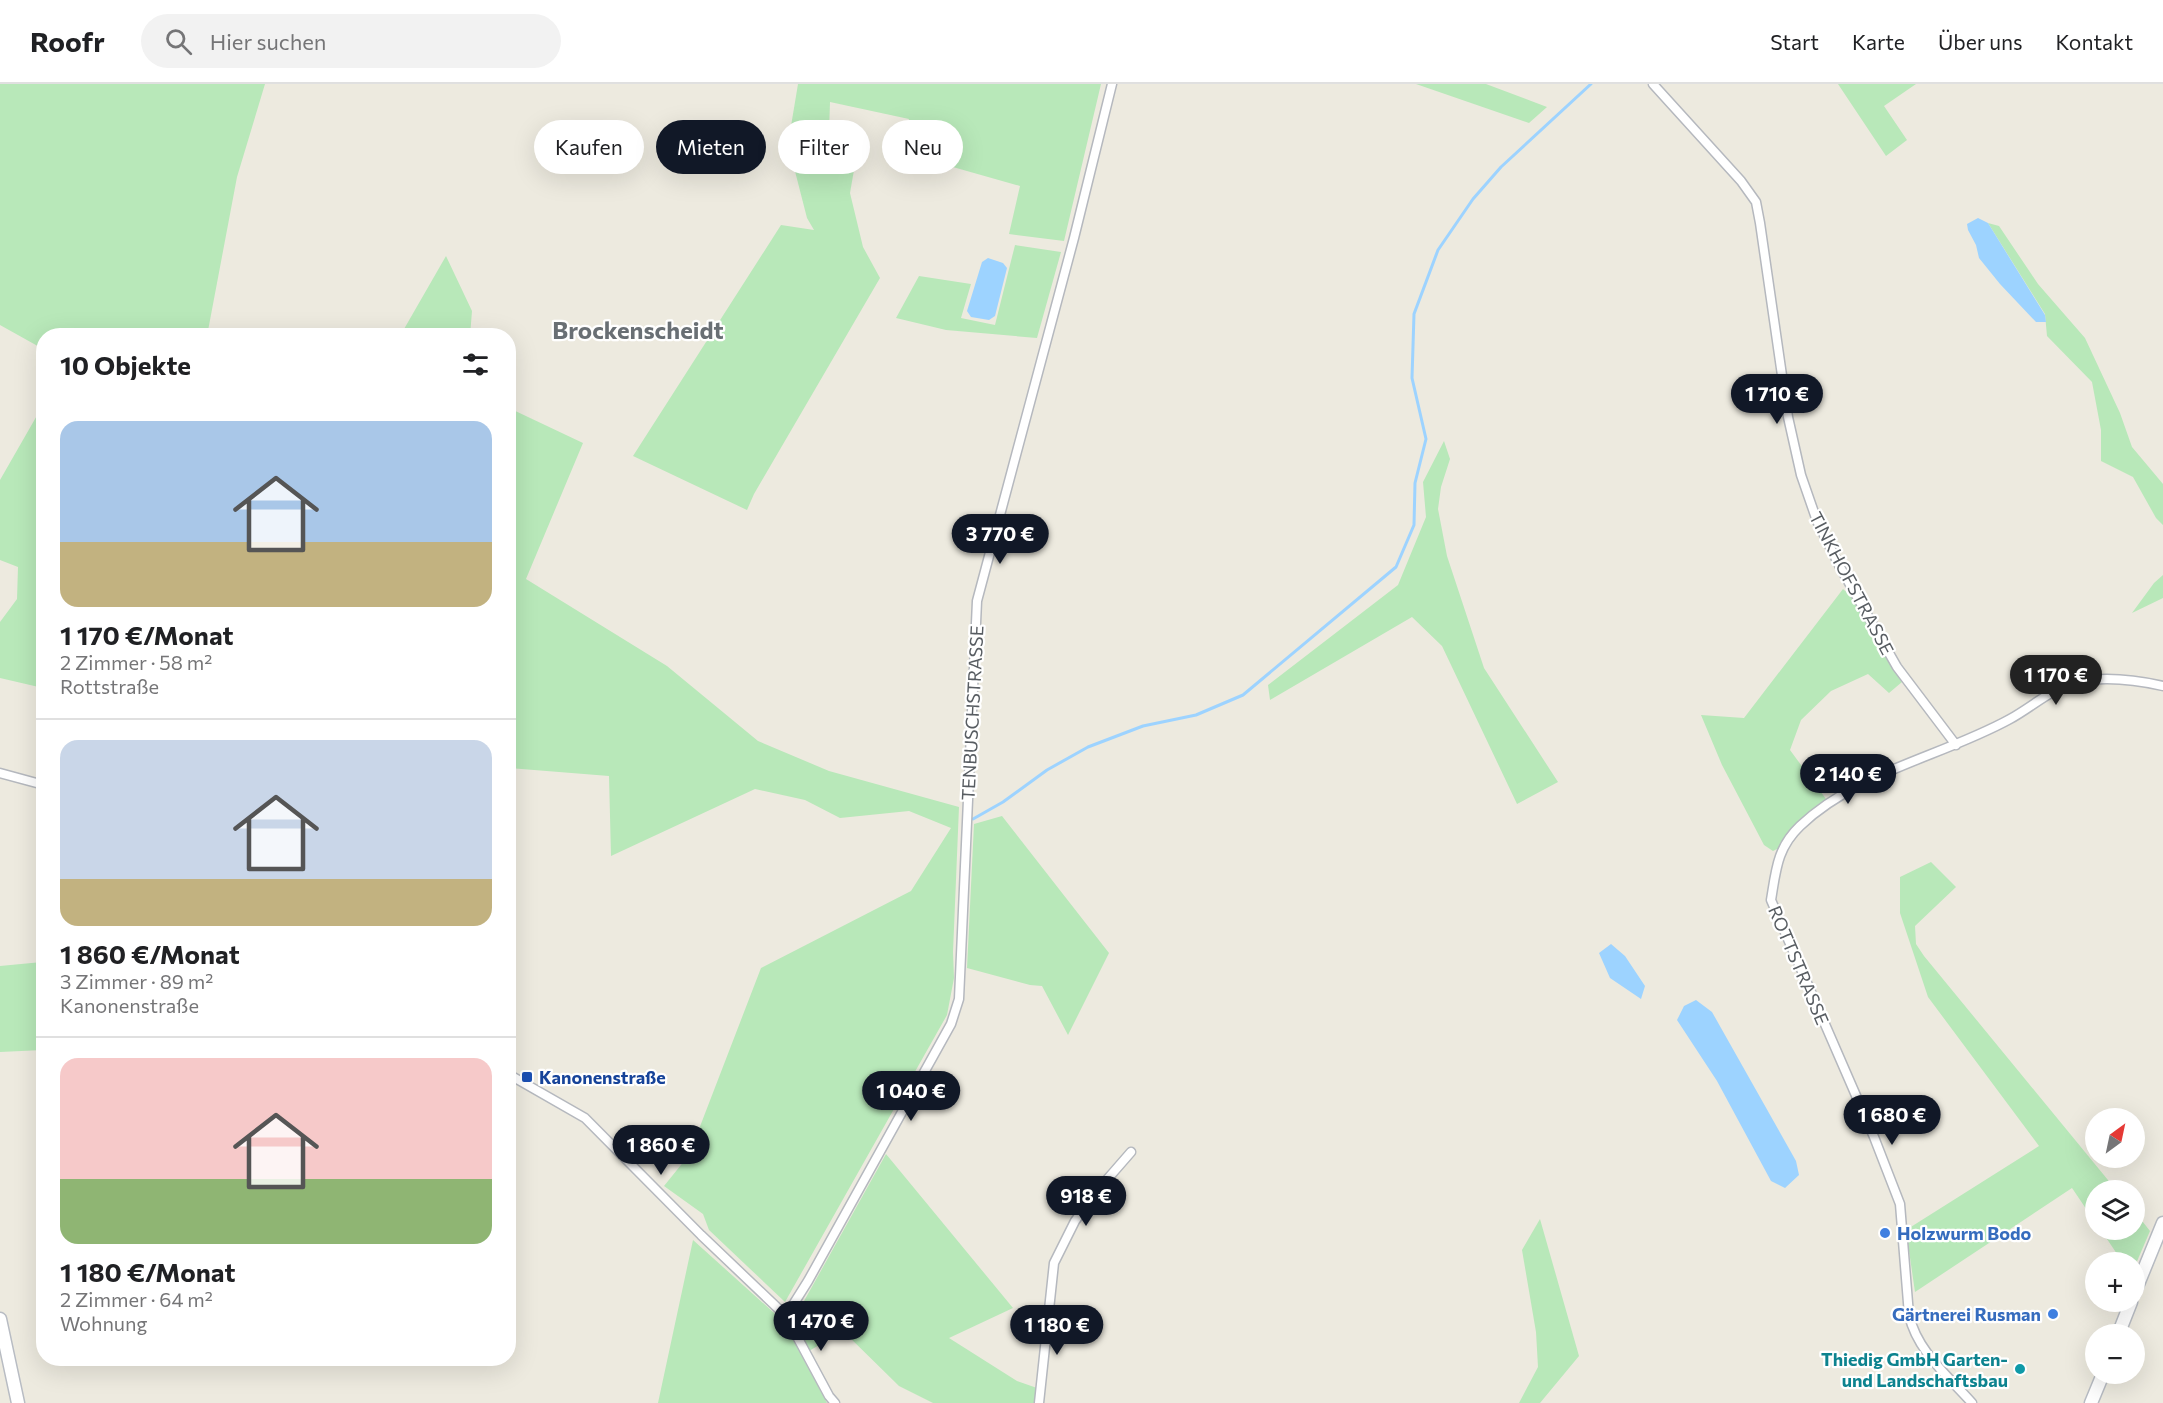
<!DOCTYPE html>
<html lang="de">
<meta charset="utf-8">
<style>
:root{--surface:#fff;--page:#f2f2f2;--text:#202124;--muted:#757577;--line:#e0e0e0;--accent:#111827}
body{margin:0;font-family:Commissioner,sans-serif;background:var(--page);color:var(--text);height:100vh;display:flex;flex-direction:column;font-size:22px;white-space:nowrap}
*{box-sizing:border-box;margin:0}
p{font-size:20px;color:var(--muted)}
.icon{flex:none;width:33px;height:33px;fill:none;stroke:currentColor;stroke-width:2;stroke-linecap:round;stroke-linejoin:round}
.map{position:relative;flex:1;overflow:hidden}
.details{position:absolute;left:36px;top:244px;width:480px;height:1038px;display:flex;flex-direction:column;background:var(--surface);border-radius:24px;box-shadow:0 6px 24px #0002}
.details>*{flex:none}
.hud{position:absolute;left:534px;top:36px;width:570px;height:54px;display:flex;gap:12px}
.needle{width:39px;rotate:33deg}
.buttons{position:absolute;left:2085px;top:1024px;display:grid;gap:12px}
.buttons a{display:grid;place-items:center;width:60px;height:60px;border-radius:50%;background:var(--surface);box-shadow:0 6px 24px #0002;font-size:30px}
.price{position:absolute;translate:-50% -51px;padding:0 14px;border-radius:21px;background:var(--accent);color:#fff;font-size:20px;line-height:39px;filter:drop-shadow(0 2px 3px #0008)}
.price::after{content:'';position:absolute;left:50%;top:36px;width:18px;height:14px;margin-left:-9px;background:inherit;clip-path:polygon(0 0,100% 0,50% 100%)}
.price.on{background:#222;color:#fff}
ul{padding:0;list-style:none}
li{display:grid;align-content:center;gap:12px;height:318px;padding:0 24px}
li+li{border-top:2px solid var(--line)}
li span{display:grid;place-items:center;height:186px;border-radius:18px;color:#555}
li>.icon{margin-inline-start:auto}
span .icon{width:108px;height:108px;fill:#fffc;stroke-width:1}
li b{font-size:26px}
h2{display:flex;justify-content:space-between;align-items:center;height:72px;padding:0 24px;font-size:26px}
.pill{padding:0 21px;border-radius:27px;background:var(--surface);box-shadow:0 6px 24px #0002;font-size:21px;line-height:54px}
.pill.on{background:var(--accent);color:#fff}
header{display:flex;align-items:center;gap:36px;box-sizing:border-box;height:84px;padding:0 30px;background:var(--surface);border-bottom:2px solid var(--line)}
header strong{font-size:28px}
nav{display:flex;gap:33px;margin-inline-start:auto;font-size:21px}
.search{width:420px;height:54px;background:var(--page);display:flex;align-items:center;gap:15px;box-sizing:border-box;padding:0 21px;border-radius:33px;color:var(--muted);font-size:22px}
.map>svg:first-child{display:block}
</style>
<header>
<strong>Roofr</strong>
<div class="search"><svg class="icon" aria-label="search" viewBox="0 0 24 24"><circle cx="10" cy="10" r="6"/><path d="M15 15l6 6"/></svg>Hier suchen</div>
<nav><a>Start</a><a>Karte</a><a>Über uns</a><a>Kontakt</a></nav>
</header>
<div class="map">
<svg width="2163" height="1319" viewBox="0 0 2163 1319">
<rect width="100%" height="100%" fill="#edeadf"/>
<path fill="#b8e8b9" d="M0 0H265L237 93 207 252H44L43 265 0 241Z
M798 0H1101L1064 157 1009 150 1020 102 900 68 909 35 830 18 829 49 858 63 850 109 863 163 880 194 754 410 747 426 633 372 781 141 814 146 807 134 788 60Z
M1416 0H1486L1547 23 1529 39Z
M1838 0H1916L1884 22 1907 56 1886 72Z
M1988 139 1999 142 2038 200 2085 254 2120 329 2132 363 2163 400V441L2156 434 2133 393 2101 377V346L2092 298 2047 252 2045 230Z
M1015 161 1061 168 1037 254 946 246 896 234 919 192 971 200 961 234 995 241Z
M446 172 472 227 470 252H400Z
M43 321 44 604H43L0 594V538L17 515 18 483 0 476V396Z
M509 324 583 359 526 495 667 582 758 657 829 687 959 723 953 868 954 894 947 931 785 1218 709 1146 703 1130 664 1102 689 1071 761 884 911 807 951 744 909 727 840 734 805 716 755 705 611 772 609 692 509 684Z
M1444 357 1450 375 1441 403 1438 425 1447 472 1484 584 1558 698 1517 720 1442 562 1412 533 1270 616 1268 601 1398 501 1426 433 1423 398Z
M2163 491V514L2132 529 2154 499Z
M1843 505 1851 512 1902 598 1889 609 1868 590 1831 607 1801 636 1790 666 1826 715 1795 742 1779 764 1773 767 1764 761 1722 681 1701 631 1744 634Z
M1002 732 1109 869 1068 951 1042 902 1030 901 967 884 974 740Z
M1931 778 1956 803 1915 842 1916 860 1924 872 2117 1107H2096L2095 1138 2072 1104 1915 1208 1906 1146 2039 1062 1928 913 1900 829V793Z
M43 875V966L0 968V882L42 878Z
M886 1070 1013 1224 949 1254 1017 1297 1037 1304 1036 1319H933L899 1302 843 1247 809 1267 794 1235Z
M2135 1128 2150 1147 2135 1182 2134 1179H2123L2101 1146H2134Z
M1540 1135 1579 1272 1540 1319H1519L1538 1283 1536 1248 1522 1166Z
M693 1156 783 1237 827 1319H658Z"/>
<path fill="#9dd3ff" d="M1978 134 1988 139 2045 231 2046 238H2036L2000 200 1979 174 1976 161 1968 146 1967 140Z
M988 174 1003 179 1007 184 995 232 989 236 971 233 967 227 982 178Z
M1611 860 1625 872 1645 902 1641 915 1610 894 1599 869Z
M1696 916 1712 928 1796 1077 1799 1091 1785 1104 1771 1097 1717 997 1677 936 1684 922Z"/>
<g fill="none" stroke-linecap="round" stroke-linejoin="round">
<path stroke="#9dd3ff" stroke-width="3" d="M973 735 1003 718 1047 686 1088 663 1143 642 1196 631 1243 611 1396 483 1414 441 1415 399 1426 355 1412 294 1414 230 1438 166 1473 115 1501 83 1591 0"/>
<g stroke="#b5b8be" stroke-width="11">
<path id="street" d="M1653 0 1741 97 1756 118 1760 139 1788 333 1801 391 1817 437 1840 483 1897 583 1956 661
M0 689 44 701
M508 990 585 1034 701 1151 786 1232 829 1312 835 1319
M786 1232 808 1197 951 940 959 915 977 517 1074 154 1112 0
M1039 1319 1054 1179 1075 1137 1097 1107 1131 1068
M1972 1319C1948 1292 1917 1267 1909 1231L1900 1120 1874 1053 1771 816C1776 786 1777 764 1800 742 1858 687 1941 673 2010 635 2032 623 2052 604 2077 598 2105 592 2136 596 2163 602"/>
</g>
<g stroke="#b8bcc3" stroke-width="15">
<path id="secondary" d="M2134 1210 2163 1139
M0 1235 18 1319
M2118 1251 2131 1218
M2091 1319 2103 1290"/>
</g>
<use href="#street" stroke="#fff" stroke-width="8"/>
<use href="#secondary" stroke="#fff" stroke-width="12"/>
</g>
<rect fill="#1a4fb4" stroke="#fff" stroke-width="2" x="521" y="987" width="12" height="12" rx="3"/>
<g fill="#3f7fe0" stroke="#fff" stroke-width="2">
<circle cx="1885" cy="1149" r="6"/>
<circle cx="2053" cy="1230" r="6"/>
</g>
<circle fill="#0f9aa8" stroke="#fff" stroke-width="2" cx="2020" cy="1285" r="6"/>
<g text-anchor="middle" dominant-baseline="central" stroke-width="4.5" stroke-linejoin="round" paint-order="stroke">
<g font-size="18" fill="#585d62" stroke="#fff">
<text transform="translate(1852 499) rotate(62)">TINKHOFSTRASSE</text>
<text transform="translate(972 629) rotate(-87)">TENBUSCHSTRASSE</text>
<text transform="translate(1799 881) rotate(67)">ROTTSTRASSE</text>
</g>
<g font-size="18" font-weight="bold" fill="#164399" stroke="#fff" text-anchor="start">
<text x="539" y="993">Kanonenstraße</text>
</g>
<g font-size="18" font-weight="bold" fill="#366cbe" stroke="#fff" text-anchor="start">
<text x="1897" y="1149">Holzwurm Bodo</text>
<text x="2041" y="1230" text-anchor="end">Gärtnerei Rusman</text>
</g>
<g font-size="18" font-weight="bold" fill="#0d838f" stroke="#fff" text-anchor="end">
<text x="2008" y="1275">Thiedig GmbH Garten-<tspan x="2008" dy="21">und Landschaftsbau</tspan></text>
</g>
<g font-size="24" font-weight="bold" fill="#696f74" stroke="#fff">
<text x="638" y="245">Brockenscheidt</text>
</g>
</g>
</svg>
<div class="buttons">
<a><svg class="needle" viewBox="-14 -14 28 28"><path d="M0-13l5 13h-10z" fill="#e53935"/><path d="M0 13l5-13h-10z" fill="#757577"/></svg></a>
<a><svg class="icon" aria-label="layers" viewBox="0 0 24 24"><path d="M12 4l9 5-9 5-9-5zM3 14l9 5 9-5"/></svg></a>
<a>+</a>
<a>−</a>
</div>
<b class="price" style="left:1777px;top:341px">1 710 €</b>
<b class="price" style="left:1000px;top:481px">3 770 €</b>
<b class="price on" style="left:2056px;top:622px">1 170 €</b>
<b class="price" style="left:1848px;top:721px">2 140 €</b>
<b class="price" style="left:911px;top:1038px">1 040 €</b>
<b class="price" style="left:1892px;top:1062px">1 680 €</b>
<b class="price" style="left:661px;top:1092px">1 860 €</b>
<b class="price" style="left:1086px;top:1143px">918 €</b>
<b class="price" style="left:821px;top:1268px">1 470 €</b>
<b class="price" style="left:1057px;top:1272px">1 180 €</b>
<div class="hud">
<a class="pill">Kaufen</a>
<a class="pill on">Mieten</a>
<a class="pill">Filter</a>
<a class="pill">Neu</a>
</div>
<section class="details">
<h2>10 Objekte<svg class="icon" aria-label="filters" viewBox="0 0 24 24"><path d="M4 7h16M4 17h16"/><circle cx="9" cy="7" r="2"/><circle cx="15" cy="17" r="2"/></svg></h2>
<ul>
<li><span style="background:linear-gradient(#a9c7e8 65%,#c2b280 0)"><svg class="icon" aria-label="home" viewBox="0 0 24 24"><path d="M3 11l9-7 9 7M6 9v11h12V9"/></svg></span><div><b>1 170 €/Monat</b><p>2 Zimmer · 58 m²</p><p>Rottstraße</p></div></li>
<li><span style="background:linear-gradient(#c9d6e8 75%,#c2b280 0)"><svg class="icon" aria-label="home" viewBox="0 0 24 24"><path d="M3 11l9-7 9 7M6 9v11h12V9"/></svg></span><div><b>1 860 €/Monat</b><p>3 Zimmer · 89 m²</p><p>Kanonenstraße</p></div></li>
<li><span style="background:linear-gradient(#f6c9c9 65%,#8fb573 0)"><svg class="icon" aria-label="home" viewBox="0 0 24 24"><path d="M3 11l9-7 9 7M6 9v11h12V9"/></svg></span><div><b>1 180 €/Monat</b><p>2 Zimmer · 64 m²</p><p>Wohnung</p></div></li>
</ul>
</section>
</div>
